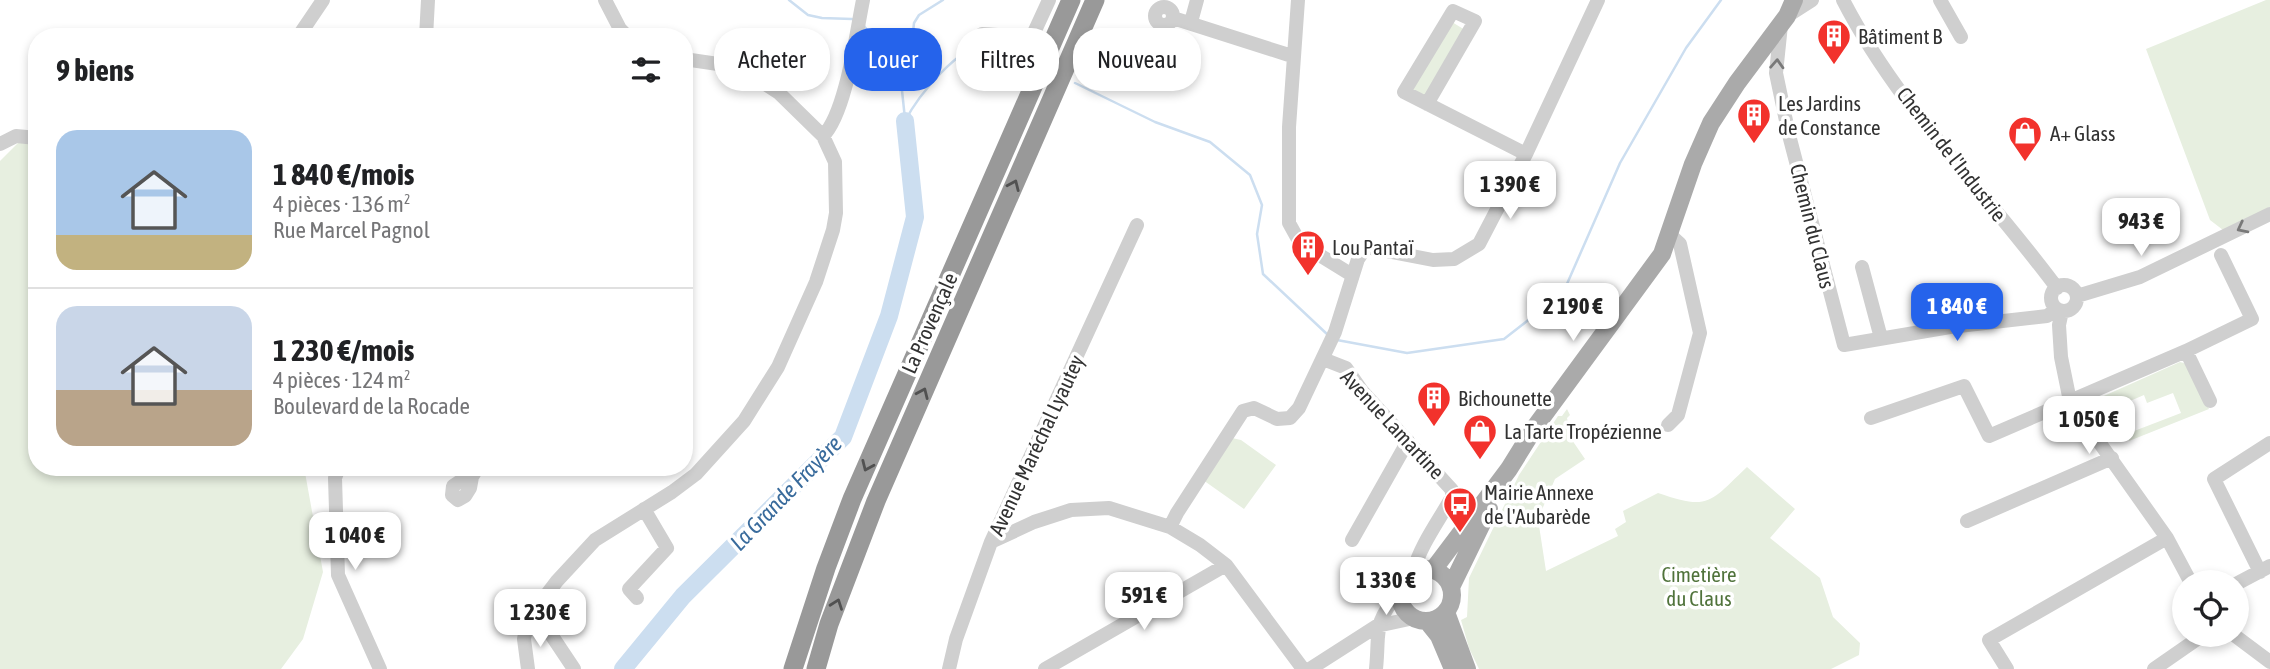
<!DOCTYPE html>
<html lang="fr">
<meta charset="utf-8">
<style>
:root{--surface:#fff;--page:#f6f6f6;--text:#202124;--muted:#757577;--line:#e0e0e0;--accent:#2563eb}
body{margin:0;font-family:"Asap Condensed",sans-serif;background:var(--page);color:var(--text);height:100vh;display:flex;flex-direction:column;font-size:26px;white-space:nowrap}
*{box-sizing:border-box;margin:0}
p{font-size:23px;color:var(--muted)}
.icon{flex:none;width:38px;height:38px;fill:none;stroke:currentColor;stroke-width:2;stroke-linecap:round;stroke-linejoin:round}
.map{position:relative;flex:1;overflow:hidden}
.details{position:absolute;left:28px;top:28px;width:665px;height:448px;display:flex;flex-direction:column;background:var(--surface);border-radius:28px;box-shadow:0 4px 10px #0003}
.details>*{flex:none}
.banner{position:absolute;left:714px;top:28px;width:665px;height:63px;display:flex;gap:14px}
.buttons{position:absolute;left:2172px;top:570px;display:grid;gap:14px}
.buttons a{display:grid;place-items:center;width:77px;height:77px;border-radius:50%;background:var(--surface);box-shadow:0 4px 10px #0003;font-size:35px}
.price{position:absolute;translate:-50% -60px;padding:0 16px;border-radius:14px;background:#fff;color:#222;font-size:23px;line-height:46px;filter:drop-shadow(0 2px 4px #0008)}
.price::after{content:'';position:absolute;left:50%;top:42px;width:21px;height:16px;margin-left:-10px;background:inherit;clip-path:polygon(0 0,100% 0,50% 100%)}
.price.selected{background:var(--accent);color:#fff}
ul{padding:0;list-style:none}
li{display:flex;align-items:center;gap:21px;height:175px;padding:0 28px}
li+li{border-top:2px solid var(--line)}
li span{display:grid;place-items:center;flex:none;width:196px;height:140px;border-radius:21px;color:#555}
li>.icon{margin-inline-start:auto}
span .icon{width:84px;height:84px;fill:#fffc;stroke-width:1}
li b{font-size:30px}
h2{display:flex;justify-content:space-between;align-items:center;height:84px;padding:0 28px;font-size:30px}
.pill{padding:0 24px;border-radius:28px;background:var(--surface);box-shadow:0 4px 10px #0003;font-size:24px;line-height:63px}
.pill.selected{background:var(--accent);color:#fff}
.map>svg:first-child{display:block}
</style>
<div class="map">
<svg width="2270" height="669" viewBox="0 0 2270 669">
<rect width="100%" height="100%" fill="#fff"/>
<path fill="#e7efe0" d="M2266 0H2270V207L2223 230 2210 220 2146 49Z
M1452 22 1465 30 1425 99 1412 91Z
M37 124V467H304L323 572 303 639 281 669H0V161Z
M2180 362 2188 364 2209 409 2129 441V433L2181 413 2173 393 2147 403 2144 395 2102 413 2097 399Z
M1567 409 1570 415 1567 418 1572 440 1585 459 1555 479 1538 519 1546 571 1618 536 1615 529 1626 522 1623 511 1658 493C1710 511 1710 502 1747 467L1795 509 1770 538 1820 578 1833 617 1860 643 1859 655 1831 669H1479L1469 648 1461 620 1467 617 1469 578 1519 475 1558 416H1562Z
M1232 438 1241 440 1276 465 1244 509 1203 480Z"/>
<g fill="none" stroke-linecap="round" stroke-linejoin="round">
<path stroke="#ccdef0" stroke-width="2.5" d="M789 0 808 15 822 18 852 19
M864 26 903 77
M1075 83 1155 122 1210 142 1250 175 1262 205 1257 234 1263 274 1328 335
M905 119 901 81 910 60 914 23 919 15 943 0
M905 121C918 96 958 46 988 43 1001 41 1018 47 1031 52
M1337 340 1407 353 1504 339 1563 293 1620 163 1686 48 1721 0"/>
<path stroke="#ccdef0" stroke-width="18" d="M623 669 683 596 843 437 889 316 915 217 905 121"/>
<path stroke="#cfcfcf" stroke-width="14" d="M605 0 620 29 628 37
M1298 0 1289 127V223L1300 243 1352 275
M1843 0C1898 107 1986 192 2057 288
M1940 0 1961 37
M1155 16a9 9 0 1 1 18 0a9 9 0 1 1-18 0Z
M1787 16 1812 0
M1173 18 1292 56
M1191 22 1197 0
M1781 25 1776 73 1789 135 1844 345 1950 327 2047 316 2057 309
M982 34 1032 37 1049 0
M298 37 323 0
M426 37 428 0
M1427 104 1475 21 1453 11 1404 92 1526 154
M823 136C846 113 856 34 863 0
M0 144 16 136 37 138
M1862 267 1881 338
M2051 298a13 13 0 1 1 26 0a13 13 0 1 1-26 0Z
M2077 296 2140 277 2270 214
M2062 311 2059 325 2061 357 2070 401 2167 538 2191 583
M2186 351 2210 401
M1323 359 1346 368 1362 391 1452 490V497C1438 522 1421 544 1413 572
M1871 418 1964 386 1989 436 2186 351 2252 319 2221 255
M1668 425 1678 415 1700 333 1680 244 1669 234
M339 467 335 478 338 575 380 669
M472 477 465 478 453 486 452 495 458 500 465 496 470 488 472 477 478 467
M1967 521 2112 458
M1170 527 1177 513 1243 411 1254 408 1277 419 1290 418 1299 408 1335 332 1358 259 1366 247 1433 260 1454 259 1479 244 1526 154 1598 0
M1352 540 1408 441
M991 542 1034 522 1071 510 1109 508 1170 527 1200 545 1226 565 1303 669
M2260 572 2214 479 2270 443
M2236 584 2270 566
M637 598 629 589 667 548 644 509
M534 609 574 669
M2234 635 2270 662
M528 669 524 639 528 619 557 581 595 540 672 492 696 474 744 421 778 367 816 282 833 230 836 213 835 162 823 136 779 93 750 74 718 64 684 59
M949 669 956 639 991 542 1137 225
M1045 669 1226 565
M1310 669 1377 626 1414 618
M1376 669C1380 629 1372 626 1399 592
M2007 669 1989 640 2167 538
M2154 669 2203 635"/>
<path stroke="#aaa" stroke-width="18" d="M1400 595a26 26 0 1 1 52 0a26 26 0 1 1-52 0Z
M1433 570 1509 469 1535 427 1662 254 1693 164 1711 123 1737 83 1787 16 1794 0
M1451 587 1489 509
M1446 612 1467 669
M1427 621 1439 636 1453 669"/>
<path stroke="#999" stroke-width="19" d="M793 669 826 568 852 499 1071 0
M816 669 829 624 876 501 1095 0"/>
</g>
<defs><path id="oneway-chevron" d="M-2-3.5L2.5 0L-2 3.5" fill="none" stroke-width="1.6" stroke-linecap="round" stroke-linejoin="round" transform="scale(1.75)"/></defs>
<g stroke="#797979">
<use href="#oneway-chevron" transform="translate(1777 64) rotate(-87)"/>
<use href="#oneway-chevron" transform="translate(2242 228) rotate(153)"/>
</g>
<g stroke="#515151">
<use href="#oneway-chevron" transform="translate(1014 185) rotate(-66)"/>
<use href="#oneway-chevron" transform="translate(923 393) rotate(-66)"/>
<use href="#oneway-chevron" transform="translate(867 466) rotate(114)"/>
<use href="#oneway-chevron" transform="translate(837 604) rotate(-70)"/>
</g>
<defs>
<g id="building-pin" transform="scale(1.75)"><path d="M0 17L-7.5 6A9.5 9.5 0 1 1 7.5 6Z" fill="#f2322c" stroke="#fff"/><path d="M-4-6H4V6H1V3H-1V6H-4ZM-2.5-4.3h1.7v1.8h-1.7ZM.8-4.3h1.7v1.8H.8ZM-2.5-1h1.7V.8h-1.7ZM.8-1h1.7V.8H.8Z" fill="#fff"/></g>
<g id="shop-pin" transform="scale(1.75)"><path d="M0 17L-7.5 6A9.5 9.5 0 1 1 7.5 6Z" fill="#f2322c" stroke="#fff"/><path d="M-5-2.5h2.3a2.7 3.5 0 0 1 5.4 0H5L5.5 6h-11ZM-1.5-2.5h3a1.5 2.3 0 0 0-3 0Z" fill="#fff"/></g>
<g id="bus-pin" transform="scale(1.75)"><path d="M0 17L-7.5 6A9.5 9.5 0 1 1 7.5 6Z" fill="#f2322c" stroke="#fff"/><path d="M-5-6H5V4H4V6H2V4H-2V6H-4V4H-5ZM-3.5-4V0h7V-4ZM-3.5 1.2v1.5H-2V1.2ZM2 1.2v1.5H3.5V1.2Z" fill="#fff"/></g>
</defs>
<g fill-rule="evenodd">
<use href="#building-pin" x="1834" y="36"/>
<use href="#building-pin" x="1754" y="115"/>
<use href="#shop-pin" x="2025" y="133"/>
<use href="#building-pin" x="1308" y="247"/>
<use href="#building-pin" x="1434" y="398"/>
<use href="#shop-pin" x="1480" y="431"/>
<use href="#bus-pin" x="1460" y="504"/>
</g>
<g text-anchor="middle" dominant-baseline="central" stroke-width="7" stroke-linejoin="round" paint-order="stroke">
<g font-size="21" fill="#323232" stroke="#fff" text-anchor="start">
<text x="1858" y="36">Bâtiment B</text>
<text x="1778" y="103">Les Jardins<tspan x="1778" dy="24">de Constance</tspan></text>
<text x="2050" y="133">A+ Glass</text>
<text x="1332" y="247">Lou Pantaï</text>
<text x="1458" y="398">Bichounette</text>
<text x="1504" y="431">La Tarte Tropézienne</text>
<text x="1484" y="492">Mairie Annexe<tspan x="1484" dy="24">de l'Aubarède</tspan></text>
</g>
<g font-size="21" fill="#323232" stroke="#fff">
<text transform="translate(1952 154) rotate(52)">Chemin de l'Industrie</text>
<text transform="translate(1813 226) rotate(76)">Chemin du Claus</text>
<text transform="translate(929 323) rotate(-66)">La Provençale</text>
<text transform="translate(1393 424) rotate(47)">Avenue Lamartine</text>
<text transform="translate(1036 445) rotate(-65)">Avenue Maréchal Lyautey</text>
</g>
<g font-size="21" fill="#50733b" stroke="#fff">
<text x="1699" y="574">Cimetière<tspan x="1699" dy="24">du Claus</tspan></text>
</g>
<g font-size="23" font-style="italic" fill="#396b9c" stroke="#fff">
<text transform="translate(786 493) rotate(-46)">La Grande Frayère</text>
</g>
</g>
</svg>
<div class="buttons">
<a><svg class="icon" aria-label="locate" viewBox="0 0 24 24"><circle cx="12" cy="12" r="6"/><path d="M12 2v4M12 18v4M2 12h4M18 12h4"/></svg></a>
</div>
<b class="price" style="left:1510px;top:221px">1 390 €</b>
<b class="price" style="left:2141px;top:258px">943 €</b>
<b class="price" style="left:1573px;top:343px">2 190 €</b>
<b class="price selected" style="left:1957px;top:343px">1 840 €</b>
<b class="price" style="left:2089px;top:456px">1 050 €</b>
<b class="price" style="left:355px;top:572px">1 040 €</b>
<b class="price" style="left:1386px;top:617px">1 330 €</b>
<b class="price" style="left:1144px;top:632px">591 €</b>
<b class="price" style="left:540px;top:649px">1 230 €</b>
<div class="banner">
<a class="pill">Acheter</a>
<a class="pill selected">Louer</a>
<a class="pill">Filtres</a>
<a class="pill">Nouveau</a>
</div>
<section class="details">
<h2>9 biens<svg class="icon" aria-label="filters" viewBox="0 0 24 24"><path d="M4 7h16M4 17h16"/><circle cx="9" cy="7" r="2"/><circle cx="15" cy="17" r="2"/></svg></h2>
<ul>
<li><span style="background:linear-gradient(#a9c7e8 75%,#c2b280 0)"><svg class="icon" aria-label="home" viewBox="0 0 24 24"><path d="M3 11l9-7 9 7M6 9v11h12V9"/></svg></span><div><b>1 840 €/mois</b><p>4 pièces · 136 m²</p><p>Rue Marcel Pagnol</p></div></li>
<li><span style="background:linear-gradient(#c9d6e8 60%,#b9a48a 0)"><svg class="icon" aria-label="home" viewBox="0 0 24 24"><path d="M3 11l9-7 9 7M6 9v11h12V9"/></svg></span><div><b>1 230 €/mois</b><p>4 pièces · 124 m²</p><p>Boulevard de la Rocade</p></div></li>
</ul>
</section>
</div>
